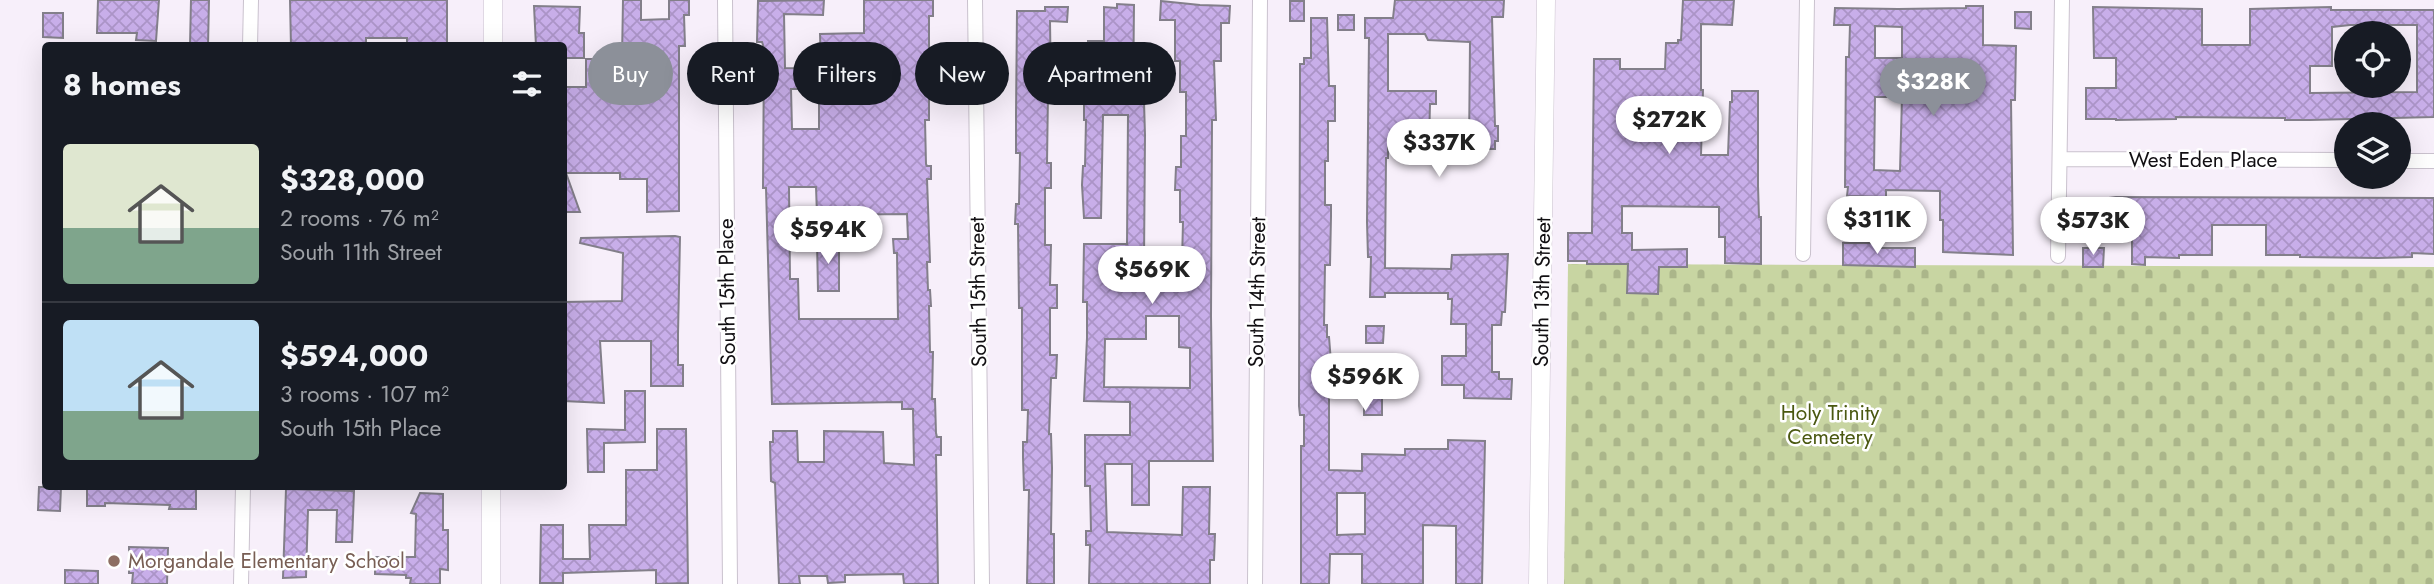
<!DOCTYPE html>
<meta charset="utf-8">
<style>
:root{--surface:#171b24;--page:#242831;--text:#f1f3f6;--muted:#9ea1a6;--line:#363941;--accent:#8c9099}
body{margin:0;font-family:Jost,sans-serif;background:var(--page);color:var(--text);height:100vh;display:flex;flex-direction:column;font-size:26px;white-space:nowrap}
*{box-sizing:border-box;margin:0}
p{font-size:23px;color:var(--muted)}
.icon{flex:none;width:38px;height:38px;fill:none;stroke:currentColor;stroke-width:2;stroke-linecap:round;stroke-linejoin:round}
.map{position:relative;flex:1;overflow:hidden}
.details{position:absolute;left:42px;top:42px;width:525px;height:448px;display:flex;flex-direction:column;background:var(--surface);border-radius:7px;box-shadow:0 7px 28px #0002}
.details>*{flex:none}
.top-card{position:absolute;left:588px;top:42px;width:665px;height:63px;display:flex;gap:14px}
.tools{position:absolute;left:2334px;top:21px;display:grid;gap:14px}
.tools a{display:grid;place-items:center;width:77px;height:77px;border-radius:50%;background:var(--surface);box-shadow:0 7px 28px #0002;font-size:35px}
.price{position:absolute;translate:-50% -60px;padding:0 16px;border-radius:24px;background:#fff;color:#222;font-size:23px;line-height:46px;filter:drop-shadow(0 2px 4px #0008)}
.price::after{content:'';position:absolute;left:50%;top:42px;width:21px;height:16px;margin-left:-10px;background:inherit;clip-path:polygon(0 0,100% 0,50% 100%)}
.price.selected{background:var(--accent);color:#fff}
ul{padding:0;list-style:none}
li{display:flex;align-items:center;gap:21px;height:175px;padding:0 21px}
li+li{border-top:2px solid var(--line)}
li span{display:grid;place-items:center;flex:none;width:196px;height:140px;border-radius:7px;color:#555}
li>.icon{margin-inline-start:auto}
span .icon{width:84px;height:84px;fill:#fffc;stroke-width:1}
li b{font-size:30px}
h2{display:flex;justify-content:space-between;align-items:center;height:84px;padding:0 21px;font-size:30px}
.tag{padding:0 24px;border-radius:32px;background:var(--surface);box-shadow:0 7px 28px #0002;font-size:24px;line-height:63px}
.tag.selected{background:var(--accent);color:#fff}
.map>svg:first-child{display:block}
</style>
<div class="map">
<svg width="2434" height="584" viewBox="0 0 2434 584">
<defs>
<pattern id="cemetery-stones" width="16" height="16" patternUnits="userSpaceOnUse" patternTransform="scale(1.75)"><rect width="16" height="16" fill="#c8d5a2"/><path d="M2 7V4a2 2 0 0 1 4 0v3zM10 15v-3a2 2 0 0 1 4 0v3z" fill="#abb68a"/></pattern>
<pattern id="building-cross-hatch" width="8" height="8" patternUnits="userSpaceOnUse" patternTransform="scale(1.75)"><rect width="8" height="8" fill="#c8aee9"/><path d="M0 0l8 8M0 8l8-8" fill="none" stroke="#ab94c7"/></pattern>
</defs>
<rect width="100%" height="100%" fill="#f7effa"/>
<path fill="url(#cemetery-stones)" d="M1568 264 2434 267V584H1564Z"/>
<path fill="url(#building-cross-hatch)" stroke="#837f8a" stroke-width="2" fill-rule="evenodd" d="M98 0H159L156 41 136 40 137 33H97Z
M191 0H209L208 46H190Z
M290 0H447V46H407V38H366V46H291Z
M623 0H641V20L669 19V0H689V15H684L685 46H679V211L647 212V179H620V173H566L580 212H564V87H586V59H622Z
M824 0 823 15 784 14 785 68 821 69 820 34 864 33V0H933V16H929V120H925L926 164 927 166H931V179H927L930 262H927L928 290H930L931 306H929L930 352H933L932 399H935L936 433 937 437H941V455H936L938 584H904L903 574 845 575V582L828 583 827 576H799L800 584H779L775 483 771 481 770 442H773V431H797L798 462H824V431L883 432 884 463 914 465 913 409H902V402L772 404 766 188H763L764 48 762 42H757L758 1ZM791 89H819V129H792ZM789 187H816L817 215 907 214 908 239H893L894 253H897L898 319H799L798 279H790Z
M1395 0H1504L1503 17H1492L1495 126H1498V141H1495V149H1469L1470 42 1428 40 1425 34H1388V91H1436V104H1430L1429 142H1388V158H1386L1385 268 1451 269 1452 255 1508 254 1505 312H1502L1501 325H1492V372H1499V379H1512L1511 399 1464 398V385H1442V356H1466V324H1451L1452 299H1448V293H1385V297H1370L1371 257H1368L1367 222 1369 38H1365V18H1393Z
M1683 0H1734L1732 25 1701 24V90H1703L1701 155H1728L1730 102H1732V91H1758V186L1759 217H1761V264L1725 263V237H1719V207L1622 206V233H1632V250L1687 249V267H1659L1658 294 1627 293 1628 264H1587V261H1568V233H1592L1594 59H1620V69H1665L1666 43H1678V40H1681Z
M1161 1 1200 5 1230 6 1229 23H1221V61H1214L1216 120H1212L1211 316 1213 461H1149V505H1132V464H1105L1107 532 1182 535 1183 487H1210L1209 534H1215L1214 560H1210V584H1089L1090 545H1086V531H1091L1090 486H1085V435H1130V402L1084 401 1087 338V302H1083L1084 244H1127L1128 115H1103L1101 218H1084L1082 185 1083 166H1085L1086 120H1084V69H1088V41H1104V7L1117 8V4L1134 5 1133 101 1144 102 1145 135 1144 261 1182 262 1183 222H1180V190H1175L1176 167H1181V136H1186V92H1180V61H1175V20H1160ZM1146 316H1179V347L1190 348V388L1104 387 1105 339H1146Z
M1290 1H1304V21H1290Z
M534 6 580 7 579 33H584V58H564V46H536Z
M1966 6H1983V45L2016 46 2015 100H2011L2013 255 1943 252V220H1940V191L1886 190V197L1847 196 1848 187H1845L1846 57H1849L1850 25H1834L1835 8 1898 9 1966 8ZM1875 26 1902 27V58H1875ZM1875 97H1902L1900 171 1874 170Z
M1045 7H1068L1067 22 1050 21 1051 93H1048L1047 163H1051V188H1045V245H1051L1050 285H1057V308H1050V355H1057L1056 378H1051L1049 434H1051L1052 468 1051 534H1054V584H1027L1029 490H1024L1023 457V442H1027L1028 410H1022V308H1019L1018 224H1015L1016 204H1019L1020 153H1016V115L1017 11H1045Z
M2093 7 2202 9V45H2250V9L2331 7V10H2434V117L2310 120H2285V118L2176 117V119L2116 120V119H2086V88H2116V58H2094ZM2350 25H2417V92L2310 93V66H2332V27Z
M2015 12H2031V29L2015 28Z
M43 13H63V38L43 37Z
M1338 15H1354V30H1338Z
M1311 18H1327L1329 86H1335V121H1328V161H1325V205H1331V216L1330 265H1325L1324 325H1327V337H1329L1331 362H1341V377H1331L1329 380V470L1362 471V454L1405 455V449H1448V440L1485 441 1482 584H1456V526L1423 525V584H1362V554H1330L1329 584H1301V446H1304V415H1300L1299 406 1300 86V64H1304V58H1311ZM1337 493H1365V534L1337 535Z
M2116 197 2434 198V254L2412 253V257L2378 258 2300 257V255H2266V225H2212V255H2179V258L2145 257V265L2132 264V228H2097V221L2086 220 2087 201Z
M675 236 680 237 678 334V365H683V386H651V341H600L604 403 564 401V302L622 301 623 253 580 243 581 238Z
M817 241H839V291H818Z
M1843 243H1877V248H1915V267L1843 265Z
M2083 248H2104L2103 267H2083Z
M1366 326H1384L1383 343H1366Z
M1368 375H1382V415H1364V391H1368Z
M625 391H645V442L604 443V472H588L587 429 625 430Z
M657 429H686L688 583 656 584V570L563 573V583H540L541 525H563V559H590L589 525H626V470H657Z
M39 487H61L60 511 38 510Z
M87 487 196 488V509H169L170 505 105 503V506H87Z
M286 489 354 491 352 542H336L337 510H308L306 577 283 578Z
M420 493 443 494V530H448V570L440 569V584H410L411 578H406V575L375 574V557H415L416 514 411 513Z
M129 547 168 548 167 584H132L133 573H129Z
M65 570 98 571V584H65Z"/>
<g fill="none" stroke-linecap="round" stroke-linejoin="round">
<g stroke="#cac2ce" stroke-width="16">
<path id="minor" d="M725 0 730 584
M975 0 982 584
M250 46 251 0
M2060 159 2347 160
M2399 161H2434
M1803 254 1807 0
M2058 256 2062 0
M241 584 243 486
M1255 584 1260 0"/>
</g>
<g stroke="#cac2ce" stroke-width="19">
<path id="tertiary" d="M493 46V0
M491 584V486
M1538 584 1546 0"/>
</g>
<use href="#minor" stroke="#fff" stroke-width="14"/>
<use href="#tertiary" stroke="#fff" stroke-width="18"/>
</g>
<circle fill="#8d6e63" stroke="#fff" stroke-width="2.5" cx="114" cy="561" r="7"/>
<g text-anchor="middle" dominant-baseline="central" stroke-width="5" stroke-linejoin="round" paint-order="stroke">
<g font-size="21" fill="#110f12" stroke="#fff">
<text x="2203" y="160">West Eden Place</text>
<text transform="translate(727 292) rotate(-91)">South 15th Place</text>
<text transform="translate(978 292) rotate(-91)">South 15th Street</text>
<text transform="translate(1257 292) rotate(-89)">South 14th Street</text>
<text transform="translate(1542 292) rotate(-89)">South 13th Street</text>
</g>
<g font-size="21" fill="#4a5811" stroke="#fff">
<text x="1830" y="413">Holy Trinity<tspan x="1830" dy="24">Cemetery</tspan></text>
</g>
<g font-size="21" fill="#785e54" stroke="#fff" text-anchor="start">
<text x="128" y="561">Morgandale Elementary School</text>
</g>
</g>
</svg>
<div class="tools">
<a><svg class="icon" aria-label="locate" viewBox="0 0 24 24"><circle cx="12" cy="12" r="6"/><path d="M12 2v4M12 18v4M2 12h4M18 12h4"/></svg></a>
<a><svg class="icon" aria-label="layers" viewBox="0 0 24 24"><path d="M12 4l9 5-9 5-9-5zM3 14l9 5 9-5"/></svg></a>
</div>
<b class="price selected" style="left:1933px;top:118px">$328K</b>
<b class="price" style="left:1669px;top:156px">$272K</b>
<b class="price" style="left:1439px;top:179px">$337K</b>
<b class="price" style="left:1877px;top:256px">$311K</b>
<b class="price" style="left:2093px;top:257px">$573K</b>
<b class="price" style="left:828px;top:266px">$594K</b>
<b class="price" style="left:1152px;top:306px">$569K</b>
<b class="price" style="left:1365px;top:413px">$596K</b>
<div class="top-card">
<a class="tag selected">Buy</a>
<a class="tag">Rent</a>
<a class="tag">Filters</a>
<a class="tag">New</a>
<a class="tag">Apartment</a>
</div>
<section class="details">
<h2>8 homes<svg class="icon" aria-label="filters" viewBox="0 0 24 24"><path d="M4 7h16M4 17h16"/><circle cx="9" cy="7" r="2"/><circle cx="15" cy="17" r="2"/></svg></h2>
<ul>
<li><span style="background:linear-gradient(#dfe7d0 60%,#7fa58c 0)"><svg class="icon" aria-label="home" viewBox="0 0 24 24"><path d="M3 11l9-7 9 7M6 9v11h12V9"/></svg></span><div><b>$328,000</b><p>2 rooms · 76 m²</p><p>South 11th Street</p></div></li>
<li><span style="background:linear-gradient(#bfe0f5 65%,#7fa58c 0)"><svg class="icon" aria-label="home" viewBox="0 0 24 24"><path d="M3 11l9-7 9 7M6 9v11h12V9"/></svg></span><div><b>$594,000</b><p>3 rooms · 107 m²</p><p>South 15th Place</p></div></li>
</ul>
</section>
</div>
